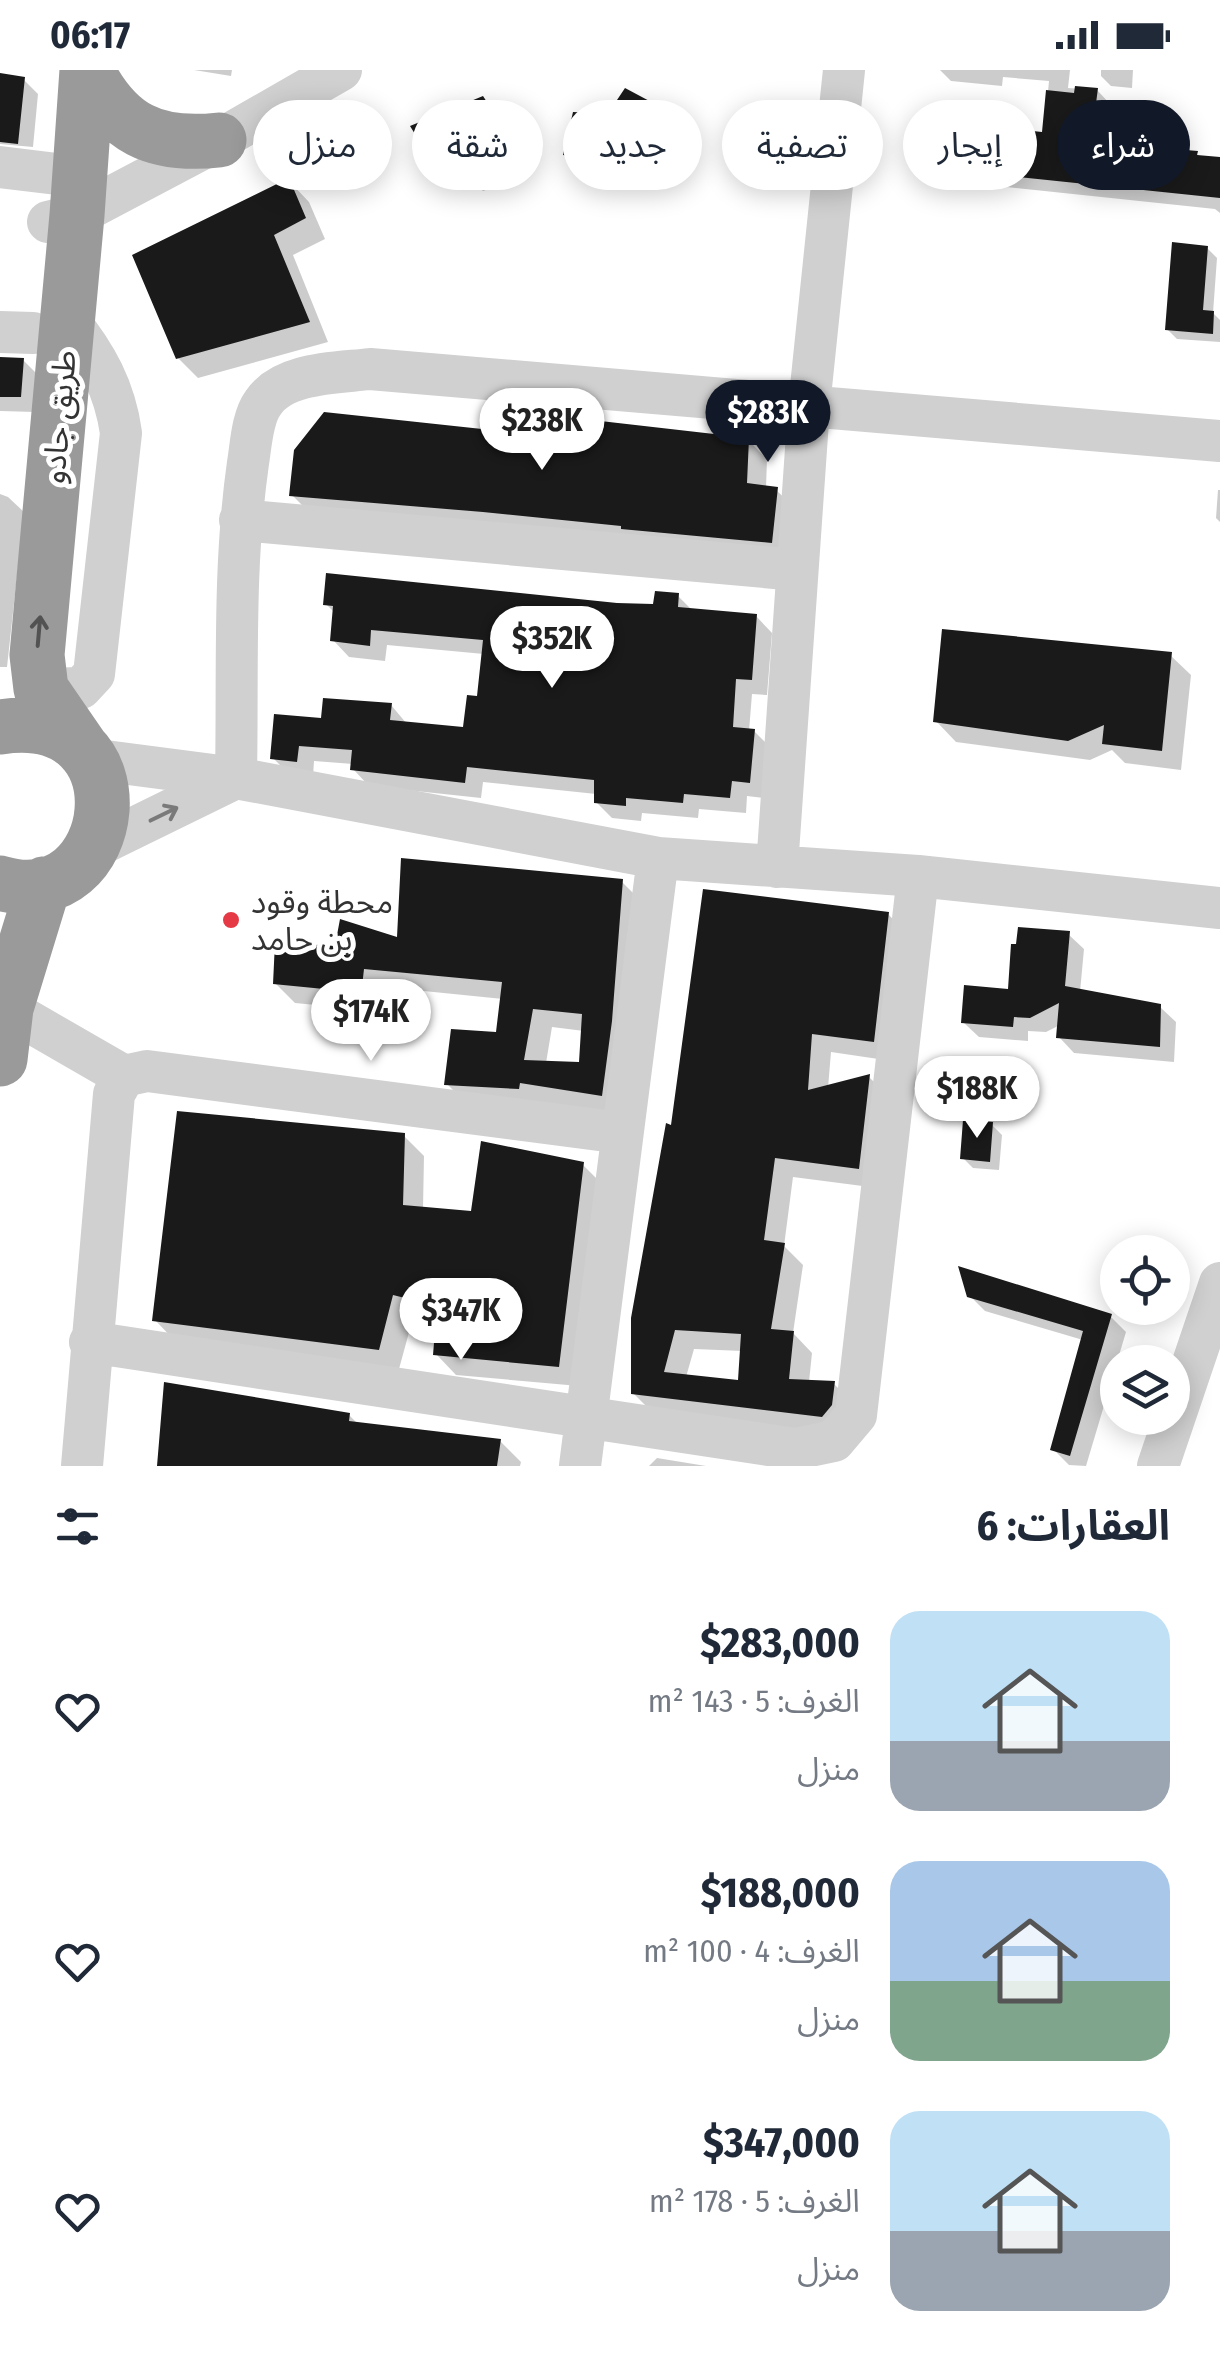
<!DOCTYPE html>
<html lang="ar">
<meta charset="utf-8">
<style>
:root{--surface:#fff;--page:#f6f6f7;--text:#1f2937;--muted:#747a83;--accent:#111827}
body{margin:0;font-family:"Fira Sans Condensed","Noto Sans Arabic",sans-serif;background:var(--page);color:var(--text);direction:rtl;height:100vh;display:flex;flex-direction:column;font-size:38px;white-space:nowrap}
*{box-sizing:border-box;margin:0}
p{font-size:32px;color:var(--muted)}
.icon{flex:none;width:55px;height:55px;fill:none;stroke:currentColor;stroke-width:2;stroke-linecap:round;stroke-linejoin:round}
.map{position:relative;height:1396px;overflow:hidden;direction:ltr}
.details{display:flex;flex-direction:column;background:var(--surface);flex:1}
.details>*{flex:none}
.guide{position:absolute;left:30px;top:30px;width:1160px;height:90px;direction:rtl;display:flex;gap:20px}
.fabs{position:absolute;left:1100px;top:1165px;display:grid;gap:20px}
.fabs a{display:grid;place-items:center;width:90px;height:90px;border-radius:50%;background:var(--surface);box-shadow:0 5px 25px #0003;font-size:50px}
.price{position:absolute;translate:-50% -85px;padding:0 22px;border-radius:35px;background:#fff;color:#222;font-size:32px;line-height:65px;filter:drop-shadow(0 2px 5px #0008)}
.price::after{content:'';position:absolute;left:50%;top:60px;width:30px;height:22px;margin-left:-15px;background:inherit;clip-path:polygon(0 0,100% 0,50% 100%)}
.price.selected{background:var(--accent);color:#fff}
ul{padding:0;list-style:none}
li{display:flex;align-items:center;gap:30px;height:250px;padding:0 50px}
li span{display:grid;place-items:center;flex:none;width:280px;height:200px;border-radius:30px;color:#555}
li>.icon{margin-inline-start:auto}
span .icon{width:120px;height:120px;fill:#fffc;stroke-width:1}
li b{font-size:42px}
h2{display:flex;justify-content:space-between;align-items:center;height:120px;padding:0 50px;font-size:42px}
.tag{padding:0 35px;border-radius:45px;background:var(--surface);box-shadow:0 5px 25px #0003;font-size:35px;line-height:90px}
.tag.selected{background:var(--accent);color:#fff}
.status{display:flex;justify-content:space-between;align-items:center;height:70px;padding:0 50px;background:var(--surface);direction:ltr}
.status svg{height:28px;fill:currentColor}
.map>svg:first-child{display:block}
</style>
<div class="status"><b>06:17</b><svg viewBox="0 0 49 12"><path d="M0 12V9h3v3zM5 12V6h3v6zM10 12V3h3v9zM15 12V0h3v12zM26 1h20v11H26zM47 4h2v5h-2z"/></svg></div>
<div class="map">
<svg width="1220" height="1396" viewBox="0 0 1220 1396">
<rect width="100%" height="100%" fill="#fff"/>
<path fill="#0003" fill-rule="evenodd" d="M194 0H232L231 6Z
M940 0H1070L1068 18 1097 20 1111 35 1106 76 1196 83 1201 88 1220 89V143L1215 139 969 113 954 99 1044 64 1049 11 1003 7 1002 16 951 11Z
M1101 0H1133L1132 18 1111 16 1101 6Z
M0 5 23 9 38 24 33 77 0 74Z
M482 29 498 45 526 86 513 88 519 109 483 121 471 110 455 114 439 99Z
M668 44 684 59 666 85 616 107 581 100 565 84Z
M289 111 309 132 325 169 293 185 328 272 198 308 178 288Z
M1207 178 1217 188 1213 243 1220 250V272L1177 269 1167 259Z
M0 289 23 290 39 306 35 342 0 341Z
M514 364 748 370 767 389 766 418 776 420 796 439 790 491 311 444 292 425Z
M1218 420H1220V452L1216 448Z
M0 424 8 427 24 442 7 597H0Z
M678 526 693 541 756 546 772 563 767 625 752 624 749 661H754L770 677 765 728 747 726 746 743 699 739 698 748 642 743 641 751 612 748 596 732V724L483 712 481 728 369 716 353 699V694L314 691 313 707 289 704 273 688 323 651 391 635 407 654 466 660 480 629 484 584 387 575 385 591 349 587 333 570 335 543 326 534 656 537Z
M1170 585 1191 605 1181 700 1125 693 1112 680 1090 690 956 672 936 651Z
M621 811 641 831 622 1044 467 1034 447 1014 498 964 503 929 384 917 378 961 346 957 326 936 295 933 275 913 337 879 399 870ZM552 957 584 961 581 995 546 993Z
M888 844 907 864 892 991 831 982 828 1018 869 1007 888 1026 878 1118 793 1107 784 1176 803 1195 793 1263 812 1283 809 1312 834 1314 853 1333 842 1365 653 1343 633 1323 673 1058ZM694 1279 743 1281 740 1313 686 1307Z
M1068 864 1084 879 1080 922 1160 937 1176 952 1174 992 1074 983 1059 967 1060 955 1046 962 1028 961V971L979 967 963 952 1010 922Z
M992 1055 1002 1065 999 1100 973 1098 963 1088Z
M403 1065 424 1086 423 1139 473 1144 582 1094 603 1115 579 1316 456 1305 436 1284 438 1250 414 1244 399 1299 175 1271 155 1250Z
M969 1225 1110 1246 1126 1262 1086 1396 1069 1395 1053 1379 1083 1270 985 1241Z
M349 1345 358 1354 500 1371 521 1392 520 1396H160Z
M657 1388 706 1396H649Z"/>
<path fill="#1a1a1a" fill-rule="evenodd" d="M0 3 25 7 18 74 0 72Z
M1075 16 1098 18 1091 72 1198 81 1197 85 1220 87V128L952 100 956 53 1042 62 1046 20 1074 23Z
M625 18 670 42 651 70 599 92 563 85 573 42 594 43 611 39Z
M483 26 513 72 499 73 505 93 465 107 460 93 437 100 410 56Z
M289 108 306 148 274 165 310 252 176 289 132 185Z
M1172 172 1208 176 1203 240 1214 241 1213 264 1165 260Z
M0 287 24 288 21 327H0Z
M513 341 749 368 747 413 778 417 772 473 621 459V456L483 442 289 426 294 380 324 342 511 362Z
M326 503 617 533 653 534 655 521 679 523 678 537 757 544 752 610 736 609 733 657 755 659 750 713 732 711 730 728 684 724 683 733 626 728V736L594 733V710L467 697 465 713 350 700 352 680 299 676 297 692 270 689 274 644 321 648 323 628 392 633 390 650 463 657 467 625 477 626 483 570 371 560 370 576 330 571 333 536 323 535Z
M942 559 1172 582 1162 681 1102 674 1104 655 1068 671 933 652Z
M401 788 623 809 612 951 602 1026 520 1013 519 1019 444 1015 451 959 496 962 502 912 364 899 359 943 324 938V919L273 914 275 872 335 876 340 849 397 867ZM533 939 582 944 579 992 524 990Z
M703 819 889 842 874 972 812 964 808 1020 870 1004 859 1099 775 1088 764 1170 785 1173 771 1259 794 1261 789 1309 835 1311 832 1335 822 1347 631 1324V1248L666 1053 671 1055ZM675 1260 741 1264 738 1310 664 1302Z
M1018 857 1070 861 1065 916 1161 934 1160 977 1056 968 1059 933 1030 948 1014 947 1013 957 961 953 964 915 1008 919 1011 874H1016Z
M177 1041 405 1063 403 1135 471 1141 481 1071 584 1092 559 1297 433 1285 437 1236 393 1225 379 1280 152 1251Z
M963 1050 993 1052 990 1092 960 1089Z
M958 1196 1112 1244 1070 1386 1050 1380 1083 1261 967 1227Z
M164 1312 350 1343 349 1351 501 1369 497 1396H157Z"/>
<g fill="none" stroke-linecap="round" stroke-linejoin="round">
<path stroke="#d0d0d0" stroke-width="42" d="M0 97 57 104
M48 152 77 145 219 70 341 0
M0 262 33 263
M240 450 797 500
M41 619 81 618 94 604 121 363C115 319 96 284 68 250
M90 689 236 708 658 788 918 806 1220 838
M236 708C238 603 233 497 248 393 251 375 252 348 263 333 283 302 337 303 370 299L1220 371
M91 779 236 708
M777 797 809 336 844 0
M6 938 124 1006 147 1001 622 1063
M90 1272 795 1379 834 1371 856 1345 918 806
M82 1396 114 1024 124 1006
M580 1396 658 788
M1158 1396 1220 1213"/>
<path stroke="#9a9a9a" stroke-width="55" d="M87 0C117 59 154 77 219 70
M0 657C150 634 122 850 0 813
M83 680 41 619 37 585 77 145 87 0
M0 989 6 938 44 814"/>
</g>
<defs><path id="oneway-shaft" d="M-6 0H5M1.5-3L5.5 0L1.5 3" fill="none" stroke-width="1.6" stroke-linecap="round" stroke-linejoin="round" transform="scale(2.5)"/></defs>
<use stroke="#525252" href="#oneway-shaft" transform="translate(39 561) rotate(-85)"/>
<use stroke="#7a7a7a" href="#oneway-shaft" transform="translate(164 744) rotate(-26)"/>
<circle fill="#e63946" stroke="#fff" stroke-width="4" cx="231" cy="850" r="10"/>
<g text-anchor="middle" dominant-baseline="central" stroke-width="10" stroke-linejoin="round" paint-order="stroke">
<g font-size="32" fill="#333" stroke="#fff">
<text transform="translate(59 347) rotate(-85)">طريق جادو</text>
</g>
<g font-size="32" fill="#333" stroke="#fff" text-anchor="start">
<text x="251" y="832">محطة وقود<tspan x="251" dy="37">بن حامد</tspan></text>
</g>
</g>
</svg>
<div class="fabs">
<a><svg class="icon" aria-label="locate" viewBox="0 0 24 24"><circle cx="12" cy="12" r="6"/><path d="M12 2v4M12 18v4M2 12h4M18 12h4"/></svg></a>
<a><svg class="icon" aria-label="layers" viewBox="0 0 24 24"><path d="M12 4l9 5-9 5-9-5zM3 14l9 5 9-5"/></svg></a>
</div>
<b class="price selected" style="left:768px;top:395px">$283K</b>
<b class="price" style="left:542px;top:403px">$238K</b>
<b class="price" style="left:552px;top:621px">$352K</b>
<b class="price" style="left:371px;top:994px">$174K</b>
<b class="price" style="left:977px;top:1071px">$188K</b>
<b class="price" style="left:461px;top:1293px">$347K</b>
<div class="guide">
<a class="tag selected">شراء</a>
<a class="tag">إيجار</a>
<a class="tag">تصفية</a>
<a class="tag">جديد</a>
<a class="tag">شقة</a>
<a class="tag">منزل</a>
</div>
</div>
<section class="details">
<h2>العقارات: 6<svg class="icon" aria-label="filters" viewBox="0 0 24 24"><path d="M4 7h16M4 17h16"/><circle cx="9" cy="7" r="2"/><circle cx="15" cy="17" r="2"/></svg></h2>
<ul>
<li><span style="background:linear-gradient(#bfe0f5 65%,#9aa5b1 0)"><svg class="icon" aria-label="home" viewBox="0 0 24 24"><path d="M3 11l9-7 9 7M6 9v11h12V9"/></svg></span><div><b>$283,000</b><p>الغرف: 5 · 143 m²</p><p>منزل</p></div><svg class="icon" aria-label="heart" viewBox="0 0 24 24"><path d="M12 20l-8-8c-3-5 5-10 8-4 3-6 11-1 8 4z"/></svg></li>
<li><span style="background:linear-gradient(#a9c7e8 60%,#7fa58c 0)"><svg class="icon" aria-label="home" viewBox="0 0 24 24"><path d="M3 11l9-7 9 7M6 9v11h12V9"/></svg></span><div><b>$188,000</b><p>الغرف: 4 · 100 m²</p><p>منزل</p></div><svg class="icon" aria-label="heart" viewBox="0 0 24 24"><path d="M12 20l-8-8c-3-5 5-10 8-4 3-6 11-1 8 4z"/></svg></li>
<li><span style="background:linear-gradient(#bfe0f5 60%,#9aa5b1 0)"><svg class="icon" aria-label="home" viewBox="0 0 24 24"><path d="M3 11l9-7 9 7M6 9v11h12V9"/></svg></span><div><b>$347,000</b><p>الغرف: 5 · 178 m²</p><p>منزل</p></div><svg class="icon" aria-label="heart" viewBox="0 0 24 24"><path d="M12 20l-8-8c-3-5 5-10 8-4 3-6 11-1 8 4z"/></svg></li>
</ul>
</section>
